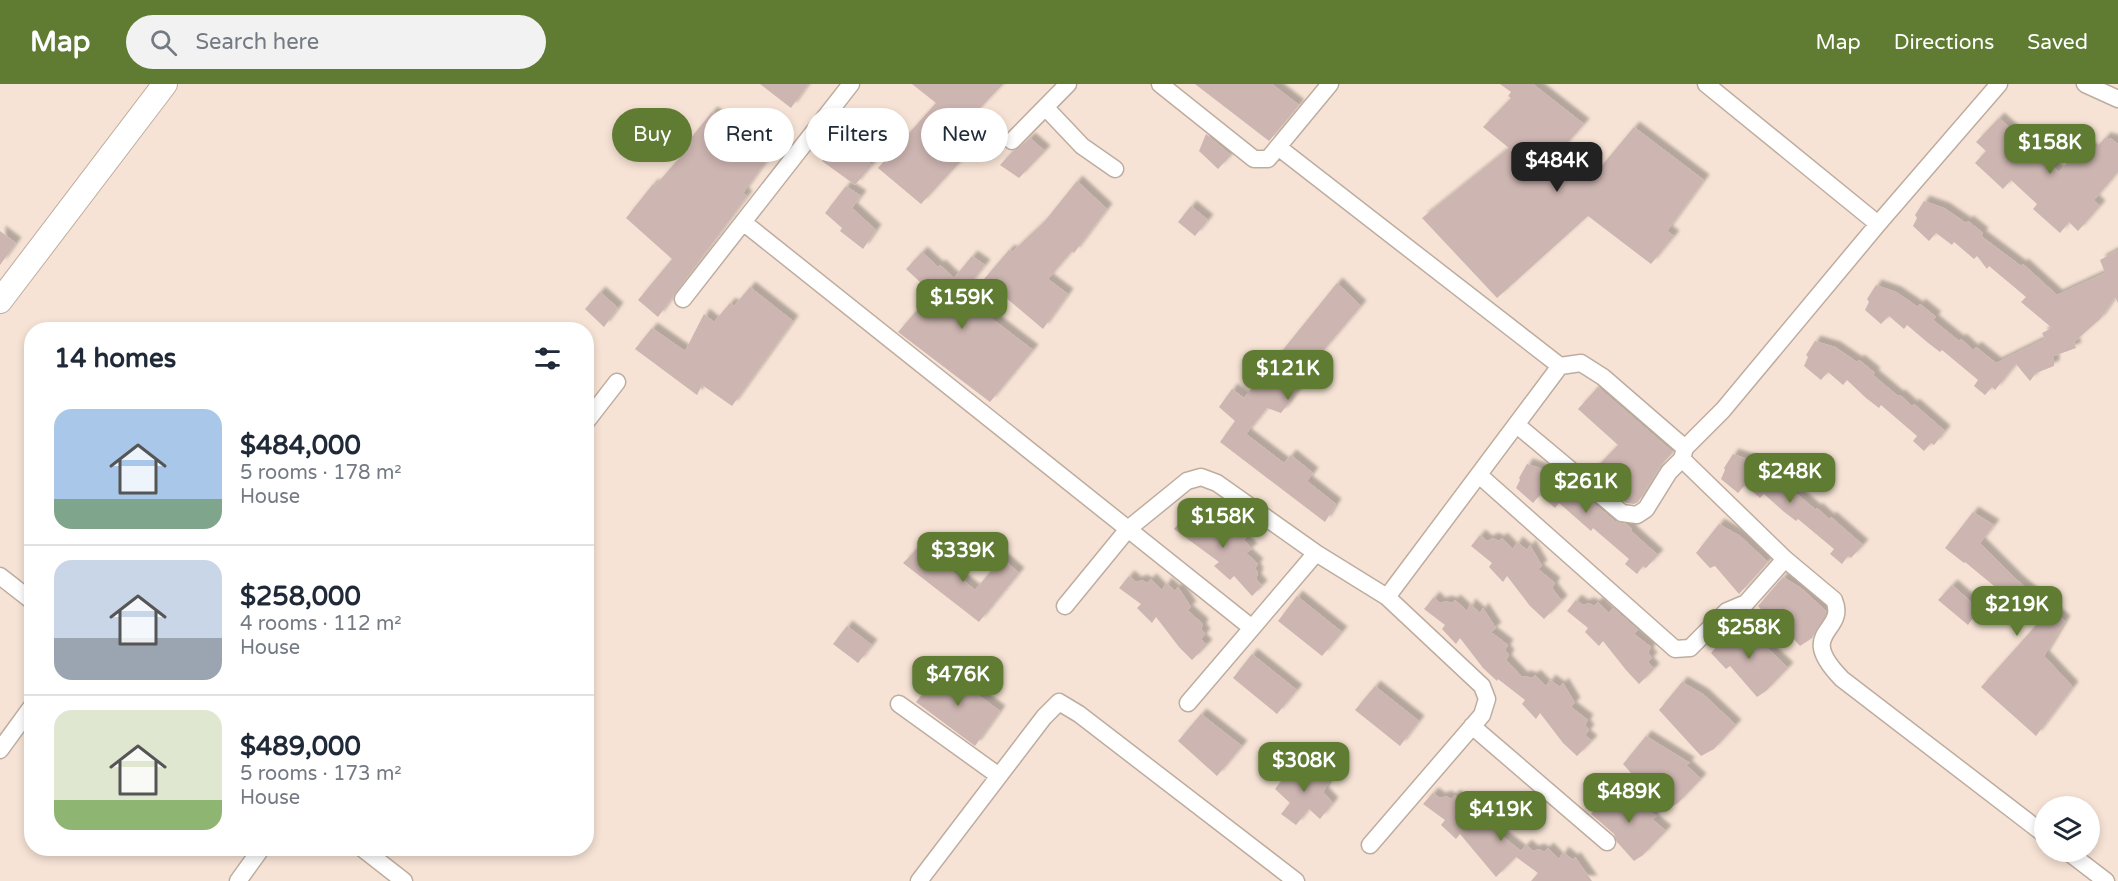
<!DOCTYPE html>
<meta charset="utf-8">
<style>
:root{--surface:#fff;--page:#f2f2f3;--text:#1f2937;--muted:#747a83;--line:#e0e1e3;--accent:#5f7c32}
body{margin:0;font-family:"Varela Round",sans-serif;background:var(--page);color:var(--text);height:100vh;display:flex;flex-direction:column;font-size:22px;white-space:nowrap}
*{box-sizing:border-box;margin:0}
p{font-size:20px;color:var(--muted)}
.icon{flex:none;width:33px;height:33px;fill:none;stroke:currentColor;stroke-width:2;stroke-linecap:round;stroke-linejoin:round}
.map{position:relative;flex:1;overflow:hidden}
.drawer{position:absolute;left:24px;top:238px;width:570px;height:534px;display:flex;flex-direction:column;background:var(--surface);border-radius:24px;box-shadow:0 3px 9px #0003}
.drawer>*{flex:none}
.guide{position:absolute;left:612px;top:24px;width:570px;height:54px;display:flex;gap:12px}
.fabs{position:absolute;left:2034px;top:712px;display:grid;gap:12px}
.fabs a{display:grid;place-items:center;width:66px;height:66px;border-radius:50%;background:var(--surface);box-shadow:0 3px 9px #0003;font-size:30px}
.price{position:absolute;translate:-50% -51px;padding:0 14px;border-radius:12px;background:var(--accent);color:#fff;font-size:20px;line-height:39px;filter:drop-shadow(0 2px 3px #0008)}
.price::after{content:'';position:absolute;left:50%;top:36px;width:18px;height:14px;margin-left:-9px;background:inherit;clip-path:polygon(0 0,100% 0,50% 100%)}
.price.on{background:#222;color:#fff}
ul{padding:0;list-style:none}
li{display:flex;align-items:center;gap:18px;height:150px;padding:0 30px}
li+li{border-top:2px solid var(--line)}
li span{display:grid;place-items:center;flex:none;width:168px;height:120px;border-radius:18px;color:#555}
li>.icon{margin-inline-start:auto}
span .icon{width:72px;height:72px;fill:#fffc;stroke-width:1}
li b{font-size:26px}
h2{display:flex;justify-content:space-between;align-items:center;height:72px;padding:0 30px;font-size:26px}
.chip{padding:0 21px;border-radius:27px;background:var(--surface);box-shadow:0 3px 9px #0003;font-size:21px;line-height:54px}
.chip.on{background:var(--accent);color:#fff}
header{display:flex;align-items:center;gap:36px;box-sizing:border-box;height:84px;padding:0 30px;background:var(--accent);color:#fff}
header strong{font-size:28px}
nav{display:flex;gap:33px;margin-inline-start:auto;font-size:21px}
.search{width:420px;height:54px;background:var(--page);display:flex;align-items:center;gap:15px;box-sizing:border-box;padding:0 21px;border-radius:33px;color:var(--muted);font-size:22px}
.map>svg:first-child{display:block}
</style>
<header>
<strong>Map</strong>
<div class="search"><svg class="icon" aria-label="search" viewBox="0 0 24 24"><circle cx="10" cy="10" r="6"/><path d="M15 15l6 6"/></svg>Search here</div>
<nav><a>Map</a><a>Directions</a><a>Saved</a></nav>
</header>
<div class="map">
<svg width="2118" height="797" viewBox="0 0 2118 797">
<defs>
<filter id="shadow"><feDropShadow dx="5.5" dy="-5.5" stdDeviation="1.5" flood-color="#0004"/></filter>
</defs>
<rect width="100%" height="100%" fill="#f6e3d5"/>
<path fill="#cdb5b1" filter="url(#shadow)" d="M760 0H808L791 24Z
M912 0H1003L942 64 958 80 921 120 878 84 936 19Z
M1195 0H1272L1299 21 1269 57Z
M1500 0H1533L1584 40 1561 66 1594 91 1634 43 1704 96 1667 147 1674 152 1651 180 1588 132 1497 214 1422 134 1509 64 1483 43 1511 14 1508 12 1511 8Z
M712 28 771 70 743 109 747 112 658 233 638 216 672 175 626 134 653 100 655 102 689 63 686 60Z
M1999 34 2059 88 2085 59 2093 67 2106 53 2109 56 2110 54 2118 60V88L2094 116 2100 122 2078 147 2069 138 2060 149 2033 125 2037 120 2011 96 2003 105 1975 79 1986 67 1976 58Z
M854 38 869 50 855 67 872 81 855 101 822 77Z
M1206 50 1231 71 1218 85 1199 67Z
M1030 54 1045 67 1019 94 1000 81 1013 67 1019 64Z
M1077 97 1107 125 1074 169 1072 167 1048 195 1068 210 1043 245 984 195 1009 166 1012 168 1044 138Z
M846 102 861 112 852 124 876 146 863 165 840 147 842 144 825 129Z
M1924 117 1944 124 1966 139 1968 137 1983 149 1981 152 2021 182 2023 180 2057 211 2105 189 2100 176 2118 166V219L2115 213 2100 235 2074 258 2076 264 2054 272V282L2036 289 2030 297 2016 280 1995 306 1992 303 1985 311 1974 302 1978 296 1942 266 1940 268 1927 258 1907 241 1904 245 1889 232 1881 240 1865 226 1869 218 1867 215 1876 201 1896 208 1918 223 1920 220 1936 233 1933 236 1959 257 1961 255 1973 266 1976 263 1996 279 2045 255 2042 249 2052 244 2021 218 2026 213 1989 182 1987 185 1977 172 1974 175 1954 158 1952 161 1936 149 1929 157 1913 142 1917 134 1915 131Z
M1191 122 1208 136 1195 152 1178 138Z
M0 147 16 159 0 181Z
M922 168 938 183 940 181 954 194 972 172 985 181 961 211 1033 266 990 318 898 248 932 209 906 185Z
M1337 199 1361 222 1310 282 1312 289 1281 329 1267 324 1246 350 1284 379 1291 371 1313 389 1307 397 1336 420 1325 438 1220 358 1235 337 1219 323 1232 305 1244 314 1253 303Z
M750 203 793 237 732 322 702 301 697 311 635 265 652 244 685 267 704 230 714 238 730 219 734 222Z
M600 208 618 224 604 243 585 225Z
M1815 257 1835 263 1857 278 1859 276 1875 289 1873 291 1898 312 1900 311 1912 322 1914 320 1945 347 1934 361 1931 359 1924 367 1913 357 1917 352 1881 321 1879 324 1866 314 1847 296 1843 301 1828 288 1821 296 1804 282 1808 273 1806 271Z
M1598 303 1673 368 1660 382 1638 418 1634 420 1626 419 1591 389 1618 361 1578 325Z
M1733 370 1751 376 1774 392 1776 389 1792 402 1790 404 1816 426 1817 424 1829 435 1831 433 1863 461 1851 474 1848 472 1842 480 1830 470 1834 465 1798 435 1796 437 1783 427 1764 410 1760 414 1745 401 1738 409 1721 395 1725 386 1724 384Z
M1527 380 1546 386 1569 401 1571 400 1615 437 1626 440 1632 445 1631 447 1658 471 1646 484 1643 482 1637 490 1625 480 1629 475 1593 444 1591 447 1559 419 1555 424 1540 411 1533 419 1516 404 1520 396 1519 394Z
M1973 428 1994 441 1980 459 2017 496 2065 537 2044 572 2073 603 2036 652 1981 603 2039 538 2004 512 2005 511 1965 478 1964 479 1945 464Z
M1188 429 1194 434 1198 431 1204 434 1209 431 1223 447 1227 442 1247 453 1244 456 1252 465 1246 469 1258 480 1255 484 1258 489 1256 495 1262 502 1252 512 1234 492 1230 496 1214 482 1219 478 1174 445Z
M1719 440 1740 452 1768 478 1739 510 1715 482 1710 484 1696 469Z
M1480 451 1487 457 1493 454 1499 457 1502 454 1513 465 1517 458 1527 466 1530 461 1542 482 1538 485 1555 499 1552 504 1562 517 1544 535 1530 522 1507 492 1503 498 1489 483 1492 479 1471 462Z
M921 461 975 506 1002 474 1019 489 979 538 903 479Z
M1129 492 1136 498 1142 496 1147 499 1151 495 1162 506 1166 499 1175 507 1178 503 1191 523 1187 526 1203 540 1201 545 1205 550 1201 555 1207 561 1192 576 1179 563 1156 533 1152 539 1137 524 1141 520 1119 504Z
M1783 493 1801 504 1826 527 1812 554 1800 562 1773 532 1769 534 1758 522Z
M1952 501 1979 525 1968 541 1938 516Z
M1297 512 1342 548 1322 572 1278 537Z
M1434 513 1440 519 1446 517 1452 519 1455 516 1467 527 1470 520 1480 529 1483 524 1496 544 1491 548 1508 561 1505 566 1509 571 1506 576 1522 593 1526 592 1532 594 1535 591 1546 602 1550 596 1560 603 1563 599 1575 619 1571 623 1588 636 1585 641 1589 646 1585 651 1592 657 1577 672 1563 659 1540 629 1536 635 1522 620 1525 616 1498 595 1497 597 1483 584 1460 554 1456 560 1442 545 1445 541 1424 525Z
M1576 516 1583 521 1589 519 1594 522 1598 518 1609 529 1613 524 1638 546 1634 550 1651 563 1648 569 1652 574 1648 578 1654 585 1639 600 1626 586 1603 557 1599 562 1585 548 1588 544 1567 527Z
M1734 541 1759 556 1788 584 1766 607 1757 613 1730 582 1726 585 1711 569Z
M847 542 872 561 858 579 833 560Z
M1252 570 1297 606 1277 630 1233 594Z
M943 585 1000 627 975 662 916 618Z
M1682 598 1703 610 1736 641 1714 665 1701 672 1659 626Z
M1375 602 1419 637 1400 662 1355 626Z
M1201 630 1242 662 1217 692 1178 657Z
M1646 652 1690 679 1686 681 1701 695 1678 719 1665 727 1623 680Z
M1307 679 1329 698 1323 708 1333 719 1320 735 1309 725 1296 741 1281 730 1290 719 1275 705 1294 680 1300 688Z
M1611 704 1657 732 1652 735 1666 747 1643 771 1634 777 1617 758 1614 750 1591 730Z
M1433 709 1440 714 1446 712 1451 715 1455 711 1466 722 1470 716 1480 724 1483 720 1495 739 1491 743 1521 767 1526 761 1533 767 1539 765 1544 768 1548 764 1559 775 1563 768 1573 776 1575 773 1592 797H1531L1538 789 1516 773 1496 793 1460 750 1456 755 1441 741 1445 736 1423 720Z"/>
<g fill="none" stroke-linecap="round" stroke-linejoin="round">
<g stroke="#bead9f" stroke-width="19">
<path id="street" d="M1160 0 1254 75H1268L1330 0
M1706 0 1878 140
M2085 0 2118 15
M1046 24 1082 62 1115 85
M1012 57 1068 0
M1278 63 1560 282
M743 138 1252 544
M683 215 851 0
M586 338 617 298
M1517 341 1622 429 1637 431 1646 425 1669 388 1682 375
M1685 364 1682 375 1785 475 1834 516C1848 549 1794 546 1842 595L2044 750
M1479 391 1675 565 1690 564 1727 527 1746 519 1785 475
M0 492 32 517
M1387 513 1560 282 1581 279 1603 293 1685 364 1723 326 1878 140 1999 0
M1065 522 1128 445 1187 397 1201 393 1217 399 1316 469 1387 513 1482 602 1487 615 1482 631 1370 761
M1188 619 1316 469
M899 620 999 692
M1472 642 1607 758
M0 666 32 622
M363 765 404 797
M2068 768 2106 797
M238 797 261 765
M919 797 1044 633 1059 618 1079 630 1296 797"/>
</g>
<g stroke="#bead9f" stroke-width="26">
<path id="secondary" d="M0 217 165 0"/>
</g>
<use href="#street" stroke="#fff" stroke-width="16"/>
<use href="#secondary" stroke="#fff" stroke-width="24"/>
</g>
</svg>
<div class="fabs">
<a><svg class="icon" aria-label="layers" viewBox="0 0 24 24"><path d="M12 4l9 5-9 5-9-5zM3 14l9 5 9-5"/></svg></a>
</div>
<b class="price" style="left:2050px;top:91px">$158K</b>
<b class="price on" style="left:1557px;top:109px">$484K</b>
<b class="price" style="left:962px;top:246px">$159K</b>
<b class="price" style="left:1288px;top:317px">$121K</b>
<b class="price" style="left:1790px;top:420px">$248K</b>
<b class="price" style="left:1586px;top:430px">$261K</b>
<b class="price" style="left:1223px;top:465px">$158K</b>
<b class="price" style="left:963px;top:499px">$339K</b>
<b class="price" style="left:2017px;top:553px">$219K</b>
<b class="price" style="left:1749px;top:576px">$258K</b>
<b class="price" style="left:958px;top:623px">$476K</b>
<b class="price" style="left:1304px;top:709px">$308K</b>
<b class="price" style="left:1629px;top:740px">$489K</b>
<b class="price" style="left:1501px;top:758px">$419K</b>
<div class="guide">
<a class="chip on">Buy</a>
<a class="chip">Rent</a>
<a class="chip">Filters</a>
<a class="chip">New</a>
</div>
<section class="drawer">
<h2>14 homes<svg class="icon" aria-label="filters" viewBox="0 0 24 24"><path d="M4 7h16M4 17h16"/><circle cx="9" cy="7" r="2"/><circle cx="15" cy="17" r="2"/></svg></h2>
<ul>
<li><span style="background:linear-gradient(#a9c7e8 75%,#7fa58c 0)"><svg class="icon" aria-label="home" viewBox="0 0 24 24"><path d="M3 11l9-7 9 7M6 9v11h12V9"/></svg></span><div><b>$484,000</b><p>5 rooms · 178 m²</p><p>House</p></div></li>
<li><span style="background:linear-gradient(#c9d6e8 65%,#9aa5b1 0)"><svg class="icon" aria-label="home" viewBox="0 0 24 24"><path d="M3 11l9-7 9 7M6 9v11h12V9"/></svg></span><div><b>$258,000</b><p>4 rooms · 112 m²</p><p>House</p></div></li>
<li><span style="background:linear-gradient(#dfe7d0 75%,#8fb573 0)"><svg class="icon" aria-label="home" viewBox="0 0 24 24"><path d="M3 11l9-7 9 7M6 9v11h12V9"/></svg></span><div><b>$489,000</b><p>5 rooms · 173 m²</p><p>House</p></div></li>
</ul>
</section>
</div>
